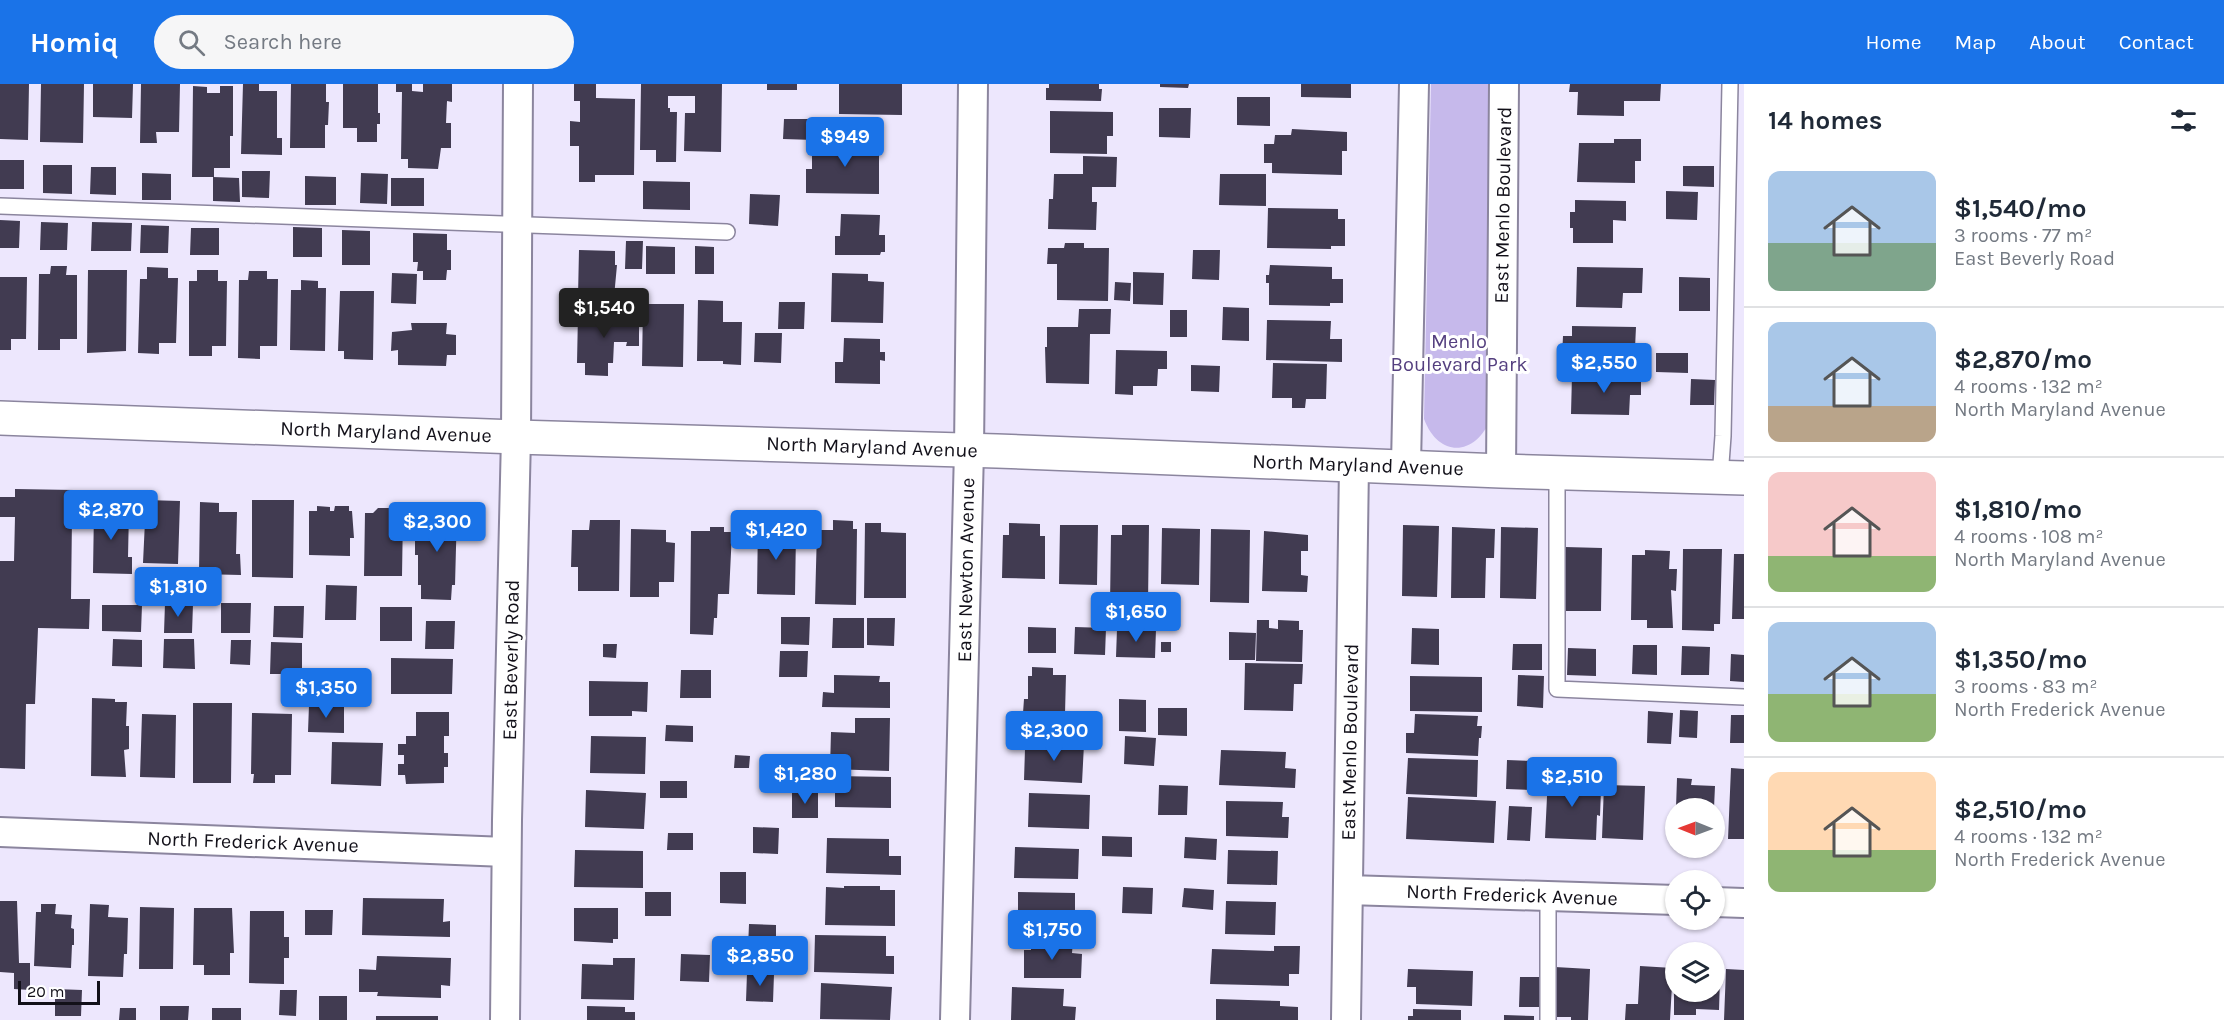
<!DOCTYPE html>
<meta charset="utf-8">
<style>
:root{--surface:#fff;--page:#f6f6f7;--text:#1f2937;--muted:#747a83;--line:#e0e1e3;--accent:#1a73e8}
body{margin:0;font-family:Karla,sans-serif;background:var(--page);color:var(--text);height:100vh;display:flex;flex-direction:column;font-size:22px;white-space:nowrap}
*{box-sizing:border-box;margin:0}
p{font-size:20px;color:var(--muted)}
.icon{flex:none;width:33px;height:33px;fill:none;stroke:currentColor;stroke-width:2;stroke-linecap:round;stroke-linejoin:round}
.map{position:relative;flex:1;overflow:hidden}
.details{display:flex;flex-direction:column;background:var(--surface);width:480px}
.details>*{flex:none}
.needle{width:39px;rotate:271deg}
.fabs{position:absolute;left:1665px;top:714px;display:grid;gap:12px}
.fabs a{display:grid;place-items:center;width:60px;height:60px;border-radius:50%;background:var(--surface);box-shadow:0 2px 4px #0004;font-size:30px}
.scale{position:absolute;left:18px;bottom:15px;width:82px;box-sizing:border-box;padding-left:6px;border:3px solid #121019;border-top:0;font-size:16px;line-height:21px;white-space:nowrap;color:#121019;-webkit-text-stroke:4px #fff;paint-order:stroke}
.price{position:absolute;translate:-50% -51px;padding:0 14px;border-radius:6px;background:var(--accent);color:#fff;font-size:20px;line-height:39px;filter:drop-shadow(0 2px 3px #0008)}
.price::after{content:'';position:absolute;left:50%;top:36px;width:18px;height:14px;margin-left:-9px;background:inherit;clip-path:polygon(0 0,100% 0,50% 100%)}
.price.selected{background:#222;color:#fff}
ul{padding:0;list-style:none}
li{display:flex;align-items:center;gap:18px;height:150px;padding:0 24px}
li+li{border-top:2px solid var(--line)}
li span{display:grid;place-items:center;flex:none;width:168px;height:120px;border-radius:12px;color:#555}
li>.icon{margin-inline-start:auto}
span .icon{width:72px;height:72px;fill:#fffc;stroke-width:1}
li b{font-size:26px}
h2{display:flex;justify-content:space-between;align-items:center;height:72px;padding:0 24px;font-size:26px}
header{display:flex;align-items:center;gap:36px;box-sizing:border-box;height:84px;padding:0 30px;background:var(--accent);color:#fff}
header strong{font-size:28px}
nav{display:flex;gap:33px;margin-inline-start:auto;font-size:21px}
.search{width:420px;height:54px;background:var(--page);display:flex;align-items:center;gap:15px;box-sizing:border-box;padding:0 21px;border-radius:33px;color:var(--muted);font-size:22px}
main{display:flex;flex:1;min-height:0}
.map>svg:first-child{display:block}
</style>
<header>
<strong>Homiq</strong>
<div class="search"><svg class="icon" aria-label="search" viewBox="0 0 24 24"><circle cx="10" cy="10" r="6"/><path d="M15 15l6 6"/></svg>Search here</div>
<nav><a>Home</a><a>Map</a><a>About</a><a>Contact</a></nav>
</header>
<main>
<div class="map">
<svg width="1744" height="936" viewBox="0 0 1744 936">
<rect width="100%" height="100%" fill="#ede7fd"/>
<path fill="#c6b9eb" d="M1431 0H1496L1491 334C1476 372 1439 375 1424 335Z"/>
<path fill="#413b51" d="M0 0H29L28 56 0 55Z
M41 0H84L83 59 40 58Z
M93 0H133L132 34 93 33Z
M141 0H180L179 48H156L157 59H140Z
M243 0H259V7H277V54H282V71L241 70Z
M291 0H326V18H329L328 41H325V64H290Z
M343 0H378V29H380V40H377V58H357V44H343Z
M396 0H412V7L423 8V0H452V18L447 17 446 39H451V64H441L438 85 408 84V75H401L402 8H396Z
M574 0H596V14L635 15 634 91H595V98H579V62H570V37L580 38V17H574Z
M641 0H722L721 68 684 67 685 29H695V12H668V24H670V28H677L676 78H656V66H640Z
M767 0H797V6H767Z
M839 0H902V31L839 30Z
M1049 0H1099V5H1102L1101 17 1046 16V4H1049Z
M1160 0H1189L1188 4 1160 3Z
M1301 0H1351V14L1301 13Z
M1570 0H1661L1660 17H1624V32L1577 31 1578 8H1569Z
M193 2 207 3V9H220V2H233V52H230V84H214V93H192Z
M1237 13H1270V42L1237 41Z
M1159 24H1191L1190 54 1159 53Z
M1050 27 1113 28V52H1107V70L1050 69Z
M784 35H815L814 56 783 55Z
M1292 45 1347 48V67H1342V91L1272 89V79H1264V60H1274L1275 51H1291Z
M858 53H879V110L806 109V85H812V60H859Z
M1614 55H1641V77H1635V99L1577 98 1579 59H1614Z
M1083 72 1117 73 1116 103H1092V118H1097L1096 146 1048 145 1049 115H1053L1054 90H1083Z
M0 76H24V105H0Z
M43 81H72V110L43 109Z
M1683 82H1714V103L1683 102Z
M91 83H116V111L90 110Z
M242 87H270L269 114 242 113Z
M142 89 171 90V116H142Z
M361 89 388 90 387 120 360 119Z
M1220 90H1266V122L1219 121Z
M305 92 336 93V121H305Z
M213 93 239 94 240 118 213 117Z
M391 94H424V122H391Z
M643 97 690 98V126L643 125Z
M1666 107 1698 108 1697 136 1666 135Z
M750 110 780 111 778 142 749 140Z
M1575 116 1626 117V137L1613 136V159H1573V144H1570V128H1575Z
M1268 124 1338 125V135H1345V162H1331V165L1267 164Z
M841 130 880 131 879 151H885V168H881L880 171H835V152H840Z
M0 136 20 137 19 164H0Z
M41 138 68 139 67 166H40Z
M92 138 132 139 131 167H91Z
M141 141 169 142 168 169H140Z
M293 143 322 144V173H293Z
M191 144H219V171H190Z
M342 146 370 147V181H342Z
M413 149 447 150V166H451V186H447L446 196H423V187H417L418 178H413Z
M626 157H643L642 185H625Z
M1065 159H1084V164H1109L1108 217 1057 216V180H1047L1048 164H1064Z
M646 162 675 163V190H646Z
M695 162 714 163V190H695Z
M579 166 615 167V181H617L614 213H578Z
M1193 166H1220L1219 196 1192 195Z
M1270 181 1332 183V195H1343V219H1330V222L1269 221V199H1266V191H1269Z
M51 182H67L66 191H77V255H60V266H38L39 190H50Z
M147 183 168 184V194H178L176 259H159V270L138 269 140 195H147Z
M1577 183 1643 184 1642 209H1623L1622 224 1576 223Z
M88 186H127L126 267 87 269Z
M197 186H218V197H227L226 262H212V272H189V197H197Z
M249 187H267V195H278L277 262H260V275L238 274 239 196H248Z
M1133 188 1164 189 1163 221 1133 220Z
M392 189 417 190 416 220 391 219Z
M832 189 868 190V197L884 198 883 239 831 238Z
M0 193H27L26 255H11V266H0Z
M1679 193 1710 194V227H1679Z
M301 196 318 197V204H326L325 267 290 266 291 206H301Z
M1115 198 1131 199 1130 217 1114 216Z
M340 207H374L373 276 344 275V267H338Z
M698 216 723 217V238H742L741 281 723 280V277H697Z
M779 218H805L804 245H778Z
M643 220H684L683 283 642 282Z
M1223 223 1249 224V257L1222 256Z
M1079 225H1111L1110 250H1090L1089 300 1046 299 1045 263H1047V243H1078Z
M1170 226H1187V253H1170Z
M578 230 639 231V262H626L627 258H614L613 279H608V292L585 291V279H577Z
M1267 236 1331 237 1330 255H1342V278L1266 276Z
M411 239H447L446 250 456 251V271H447L446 282 398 281V266L391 267 392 248 412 246Z
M1572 242 1636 243 1635 264H1630V287L1571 286V274H1562L1563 252H1572Z
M755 249H782L781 279 754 278Z
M844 254 880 255V268H885V277L880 276V300L835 299V278H843Z
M1116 266 1167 267V285H1158L1157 302H1133V311L1115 310Z
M1656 269H1688V289L1656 288Z
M1273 279 1327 280 1326 315H1306L1305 324H1292V314H1272Z
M1191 281 1220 282 1219 308 1191 307Z
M1572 291 1641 292V311H1630L1629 331 1571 330Z
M1691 295 1715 296 1714 321H1690Z
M15 405 74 406 81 416 82 425 72 433 71 515H90L89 545 38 544 35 620H26L25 685 0 684V477H14L15 433H0V413H15Z
M146 416 180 417 178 480 143 479Z
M252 416H294L293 494 252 493Z
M200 418 219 419V428H237L236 470H240L241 491 199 490Z
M97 420 110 421 109 426H129L128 473H132V490L93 489 94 425H97Z
M317 422 330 423V427H334L335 422H349V427H352L354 454H350V472L309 471V427H317Z
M378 424H390L394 429H403L402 492H364L365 429H373Z
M419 426H457L455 501H452L451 516 421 515V501H418V471H415V457H418Z
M590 436H620L619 507H578V483H571L572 446H589Z
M833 436 853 437V445H857L856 521 815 520 817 446H833Z
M758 437H772V448H796L795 511 757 510Z
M865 439H881V448L906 449V514H864Z
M1009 439 1040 440V452H1045V495L1002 494 1003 451H1009Z
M1060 441H1098L1097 501 1059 500Z
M1122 441H1149L1148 520H1110L1111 451H1122Z
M1403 441 1439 442 1437 513 1402 512Z
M710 443H724V448H732L729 510H718L717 534H714L713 551 690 550 691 447H710Z
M1452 443 1495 445 1494 474H1486L1485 514H1451Z
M1501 443 1538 444 1536 515 1500 514Z
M1162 444 1200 445 1199 501 1161 500Z
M631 445 666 446V458L675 459 674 498H659V513H630Z
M1211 445 1250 446 1249 519 1210 518Z
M1264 447 1308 451V467H1301V491L1308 492 1307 508 1262 507Z
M1565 463 1602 464 1601 527H1564Z
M1683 465H1722L1720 540H1714V547L1682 546Z
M1645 466 1670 467 1669 485H1677L1676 507 1671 506 1673 544H1647V536H1631L1632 471H1645Z
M1734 470H1744V535H1732Z
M326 501 357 502 356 536H325Z
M165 519 193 520 192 549H164Z
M221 519H251L250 549H221Z
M102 521H142L141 548 102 547Z
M274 522H304L303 554 273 553Z
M380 523H412V557H380Z
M781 533H810L809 561 781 560Z
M833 534H864V564H832Z
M867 534H895L894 562 867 561Z
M1257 536H1269V544L1278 545V536L1299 537V546H1303L1302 578 1256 577Z
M426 537H455L454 565H425Z
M1028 543 1056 544V569H1028Z
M1075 543 1106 544 1105 571 1074 570Z
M1412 544 1439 545V581L1411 580Z
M1117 545H1156L1155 574 1116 573Z
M1229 548 1256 549 1255 576H1229Z
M113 555 142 556V583L112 582Z
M164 555H194L195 585 163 584Z
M231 556H251L250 581 230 580Z
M271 558 302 559V590H270Z
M1161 558H1171V568H1161Z
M603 560H617L616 574 603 573Z
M1513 560H1542V586H1512Z
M1633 561H1657V591L1632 590Z
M1682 562 1710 563 1709 591H1681Z
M1568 564 1596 565V592L1567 591Z
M780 567H808L807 593H779Z
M1731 570 1744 571V598L1730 597Z
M391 574 453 575 452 610H391Z
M1245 579 1303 580 1302 600H1294L1293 627 1244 626Z
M1032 583 1053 584V591H1066L1065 630 1023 629 1024 615H1028V592H1032Z
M681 586H711V614H680Z
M834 591 880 592 879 598H890V624L822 623 823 608 834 609Z
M1518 591 1544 592 1543 624 1517 622Z
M1410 592 1482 593V628L1410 627Z
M589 597 648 598 647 628 632 627V632H589Z
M92 614 115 615V618H127L126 642H129V665L124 666 126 693 91 692Z
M1119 615 1146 616V648L1119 647Z
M193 619H232L231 699H193Z
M309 621 344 622V649L308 648Z
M1158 624H1187V652L1158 651Z
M1680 626 1698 627 1697 654 1679 653Z
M1648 627 1673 629 1671 660 1647 659Z
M416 628H449V652H444V669H448V683H444V699L406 700 405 691H398V680H404V671H398V660H406V652H416Z
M252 629 292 630 291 691H275V699H253L254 690H251Z
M142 630 176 631 175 694 140 693Z
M1415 630 1478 632 1477 642H1482L1481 654H1479L1478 672 1406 669V649H1414Z
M1731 631H1744V659H1730Z
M855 634H890L889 687 830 685 831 648 855 649Z
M666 641 693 642V658L665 657Z
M591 652 646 653 645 690 590 689Z
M1125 652 1156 654 1154 682 1124 680Z
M332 658 383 659 381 702 331 700Z
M1028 658 1084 660 1082 699 1024 696 1025 665 1027 666Z
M1221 666 1286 668 1285 684 1296 685 1295 704 1219 701Z
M735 671 750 672 749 684H734Z
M1408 674 1478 676 1477 713 1406 710Z
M1507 676 1534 677 1533 706 1506 705Z
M1731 684 1744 685V755H1728Z
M835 692 891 693V724L835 723Z
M1548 692 1598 695V706H1601L1600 732 1597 731 1596 756 1545 754Z
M1677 694 1692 695 1691 701 1715 702 1714 724H1676Z
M660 697H687V714H660Z
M1159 701 1188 702 1187 731H1158Z
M1604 701 1645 702 1643 756 1602 754Z
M586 706 646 709 644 745 585 743Z
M792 708H818V734H792Z
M1029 709 1090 711 1089 745 1028 743Z
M1408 713 1496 717 1494 759 1406 755Z
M1226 717 1283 718 1282 733H1289L1288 754 1226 752Z
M1509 722 1532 723 1530 757 1507 756Z
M753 743 779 744 778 770 753 769Z
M668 749H693V766H667Z
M1102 752 1132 753V773L1102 772Z
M1185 753 1217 755 1216 776 1184 774Z
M827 754 889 755V772H901V791L826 789Z
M1015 763 1079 765 1078 795 1014 794Z
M575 766 643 767V804L574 803Z
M1228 766 1278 767 1277 801 1227 800Z
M720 788H746V820L720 819Z
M844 802H880V806H895V842L825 841 826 803 844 804Z
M1123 803 1153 804 1152 830 1122 829Z
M1184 804 1214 806 1213 826 1182 823Z
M645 808H671V832H645Z
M1018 808 1075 809V844L1018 843Z
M363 814 444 815 443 838 450 837V853L362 851Z
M0 817H17L19 879H30V906L14 905V889L0 888Z
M1226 817 1276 818 1275 851 1225 850Z
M41 820H56L55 830 72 831 71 844 74 845V861H72L71 884 34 882 36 828H41Z
M90 820 109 821 108 833 128 834 127 870H124L123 893 88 892Z
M140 823 174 824 173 885H139Z
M194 824H232L234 869H230V891H204V881H193Z
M574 824H618V855H613V859L574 857Z
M305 826H333L332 851H305Z
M250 827H284V853H289V874H284V900L249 899Z
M749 840 776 841V865L748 864Z
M815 851 886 852V872H894V890L814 888Z
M1031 857H1073L1072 869 1082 870 1081 894H1024V866H1031Z
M1274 862H1300L1299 890H1289V902L1210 900 1212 865 1274 867Z
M681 870 710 871 709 898 680 897Z
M377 872 451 874 450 902 441 901V914L377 912 378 908H359V885L376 886Z
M613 874H635L634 916 581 915 582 880 613 881Z
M1640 882 1673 884 1670 936H1625L1626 920H1638Z
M1555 883 1590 885 1588 936H1571V933H1554Z
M1408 885 1473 887 1472 922 1416 920V903H1407Z
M1726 885 1744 886V936H1724Z
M747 889 774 890 773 918 746 917Z
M1520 893H1541L1540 923H1519Z
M1714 894H1720L1719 926 1696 925V931H1674V908H1714Z
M821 899 892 903 890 936 820 935Z
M1012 903 1064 905 1063 922 1076 923 1075 936H1011Z
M55 905 82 906 81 932H55Z
M280 906H297L296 932 279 931Z
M319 912H347V936H319Z
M1216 915 1280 917V922L1298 923V936H1216Z
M160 922H189L188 936H160Z
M587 922 625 923V928H635V936H587Z
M120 924H136V936H119Z
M212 924H241V936H212Z
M1413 925 1461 926V936H1408V932H1413Z
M1504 931 1534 932V936H1504Z
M376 932H438V936H376Z"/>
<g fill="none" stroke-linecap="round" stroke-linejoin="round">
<g stroke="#8b859e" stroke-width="18">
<path id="service" d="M0 122 727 148
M1557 388V605L1744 613
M1720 393 1723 352 1730 0
M1548 936V812"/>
</g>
<g stroke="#8b859e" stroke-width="32">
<path id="minor" d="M1406 381 1414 0
M1501 387 1504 0
M0 748 506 768
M1348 806 1676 816
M1714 818 1744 819
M505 936 507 736 516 353 518 0
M955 936 969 366 973 0
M1346 936 1354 381"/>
</g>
<g stroke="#8b859e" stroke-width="36">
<path id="tertiary" d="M0 334 516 353 997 367 1501 387 1744 394"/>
</g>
<use href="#service" stroke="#fff" stroke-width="15"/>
<use href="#minor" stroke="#fff" stroke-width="28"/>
<use href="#tertiary" stroke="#fff" stroke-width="33"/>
</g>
<g text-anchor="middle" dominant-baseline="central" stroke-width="6" stroke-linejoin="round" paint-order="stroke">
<g font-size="20" fill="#121019" stroke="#fff">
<text transform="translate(1503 121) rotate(-89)">East Menlo Boulevard</text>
<text transform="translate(386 348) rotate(2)">North Maryland Avenue</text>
<text transform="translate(872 363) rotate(2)">North Maryland Avenue</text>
<text transform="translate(1358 381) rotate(2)">North Maryland Avenue</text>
<text transform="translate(966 486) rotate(-89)">East Newton Avenue</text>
<text transform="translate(511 576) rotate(-89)">East Beverly Road</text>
<text transform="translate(1350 658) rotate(-89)">East Menlo Boulevard</text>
<text transform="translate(253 758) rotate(2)">North Frederick Avenue</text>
<text transform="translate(1512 811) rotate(2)">North Frederick Avenue</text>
</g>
<g font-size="20" fill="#543f7f" stroke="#fff">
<text x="1459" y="257">Menlo<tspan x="1459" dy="23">Boulevard Park</tspan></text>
</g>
</g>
</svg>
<div class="fabs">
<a><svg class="needle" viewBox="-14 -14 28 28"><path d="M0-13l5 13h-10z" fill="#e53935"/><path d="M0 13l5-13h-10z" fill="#747a83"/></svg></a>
<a><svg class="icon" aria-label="locate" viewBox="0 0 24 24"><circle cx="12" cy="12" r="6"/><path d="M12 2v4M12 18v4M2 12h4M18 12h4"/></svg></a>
<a><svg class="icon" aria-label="layers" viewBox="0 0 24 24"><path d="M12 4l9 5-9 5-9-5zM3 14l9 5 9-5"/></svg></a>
</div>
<div class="scale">20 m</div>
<b class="price" style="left:845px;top:84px">$949</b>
<b class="price selected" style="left:604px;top:255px">$1,540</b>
<b class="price" style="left:1604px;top:310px">$2,550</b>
<b class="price" style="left:111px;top:457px">$2,870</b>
<b class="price" style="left:437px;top:469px">$2,300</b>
<b class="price" style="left:776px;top:477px">$1,420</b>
<b class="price" style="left:178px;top:534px">$1,810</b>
<b class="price" style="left:1136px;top:559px">$1,650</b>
<b class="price" style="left:326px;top:635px">$1,350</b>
<b class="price" style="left:1054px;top:678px">$2,300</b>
<b class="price" style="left:805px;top:721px">$1,280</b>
<b class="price" style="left:1572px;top:724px">$2,510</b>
<b class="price" style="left:1052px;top:877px">$1,750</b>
<b class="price" style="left:760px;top:903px">$2,850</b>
</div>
<section class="details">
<h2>14 homes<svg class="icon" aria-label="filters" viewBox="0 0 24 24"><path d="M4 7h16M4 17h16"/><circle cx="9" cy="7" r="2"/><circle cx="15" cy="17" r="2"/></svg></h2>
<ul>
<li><span style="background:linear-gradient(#a9c7e8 60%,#7fa58c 0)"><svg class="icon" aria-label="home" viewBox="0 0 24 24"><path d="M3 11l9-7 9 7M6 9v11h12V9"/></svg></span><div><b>$1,540/mo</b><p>3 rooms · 77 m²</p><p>East Beverly Road</p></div></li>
<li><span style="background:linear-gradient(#a9c7e8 70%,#b9a48a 0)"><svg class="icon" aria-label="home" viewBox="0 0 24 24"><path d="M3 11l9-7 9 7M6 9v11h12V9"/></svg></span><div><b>$2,870/mo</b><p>4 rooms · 132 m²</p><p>North Maryland Avenue</p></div></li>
<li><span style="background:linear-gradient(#f6c9c9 70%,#8fb573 0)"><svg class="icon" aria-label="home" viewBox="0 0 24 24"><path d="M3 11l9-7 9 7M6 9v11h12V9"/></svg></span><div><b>$1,810/mo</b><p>4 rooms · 108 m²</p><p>North Maryland Avenue</p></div></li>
<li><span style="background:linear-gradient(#a9c7e8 60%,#8fb573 0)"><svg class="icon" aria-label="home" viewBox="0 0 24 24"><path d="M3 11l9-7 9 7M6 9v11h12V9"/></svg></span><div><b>$1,350/mo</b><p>3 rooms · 83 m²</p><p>North Frederick Avenue</p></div></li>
<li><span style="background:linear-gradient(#ffd9b3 65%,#8fb573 0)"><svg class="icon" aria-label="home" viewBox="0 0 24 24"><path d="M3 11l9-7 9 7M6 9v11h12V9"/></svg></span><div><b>$2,510/mo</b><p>4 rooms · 132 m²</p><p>North Frederick Avenue</p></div></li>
</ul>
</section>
</main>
